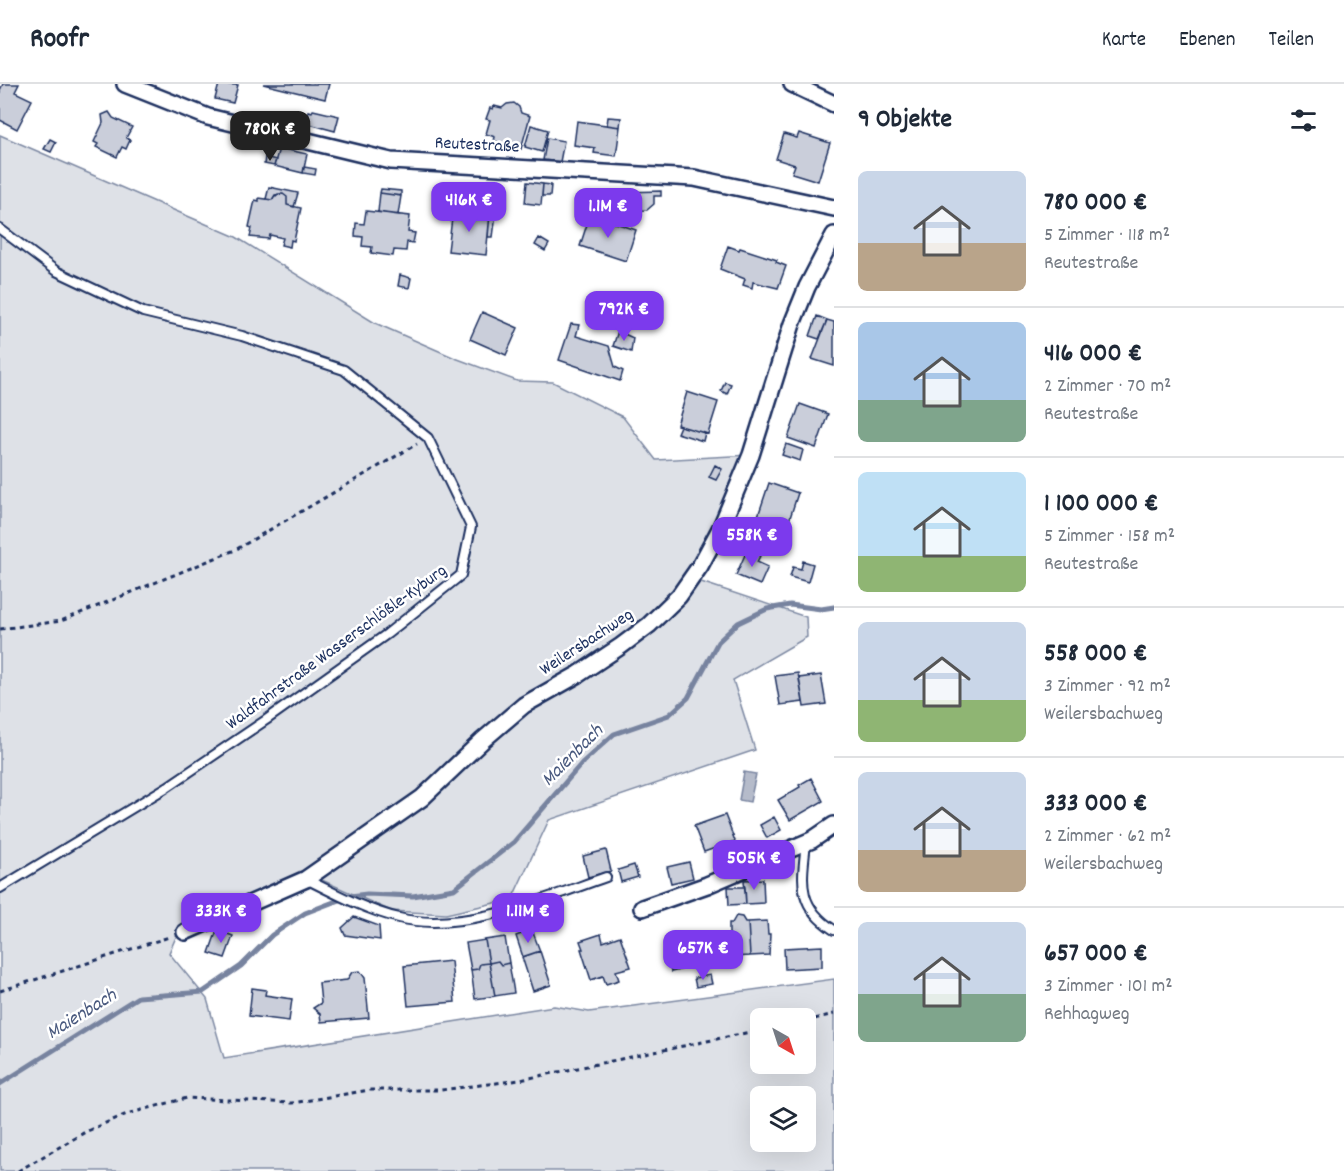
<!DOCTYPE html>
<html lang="de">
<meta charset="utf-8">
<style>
:root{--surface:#fff;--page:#f2f2f3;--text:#1f2937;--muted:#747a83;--line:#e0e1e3;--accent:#7c3aed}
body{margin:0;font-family:Dekko,sans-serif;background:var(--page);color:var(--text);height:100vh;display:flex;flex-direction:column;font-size:22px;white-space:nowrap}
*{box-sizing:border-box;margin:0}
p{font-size:20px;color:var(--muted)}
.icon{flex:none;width:33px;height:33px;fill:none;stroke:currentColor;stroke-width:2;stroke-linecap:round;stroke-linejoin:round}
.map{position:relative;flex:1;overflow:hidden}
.details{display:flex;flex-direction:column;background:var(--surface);width:510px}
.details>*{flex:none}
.needle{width:39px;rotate:141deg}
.buttons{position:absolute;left:750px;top:924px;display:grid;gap:12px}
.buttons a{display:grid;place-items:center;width:66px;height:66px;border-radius:9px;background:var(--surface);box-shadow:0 6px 24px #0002;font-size:30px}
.price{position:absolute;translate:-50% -51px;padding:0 14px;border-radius:12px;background:var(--accent);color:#fff;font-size:20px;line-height:39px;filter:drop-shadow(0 2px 3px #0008)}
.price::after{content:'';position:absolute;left:50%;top:36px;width:18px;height:14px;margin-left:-9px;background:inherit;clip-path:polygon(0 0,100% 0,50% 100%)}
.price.active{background:#222;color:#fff}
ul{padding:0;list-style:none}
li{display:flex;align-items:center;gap:18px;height:150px;padding:0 24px}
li+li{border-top:2px solid var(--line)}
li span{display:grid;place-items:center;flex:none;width:168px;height:120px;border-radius:9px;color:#555}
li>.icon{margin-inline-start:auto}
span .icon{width:72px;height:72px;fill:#fffc;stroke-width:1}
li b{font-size:26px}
h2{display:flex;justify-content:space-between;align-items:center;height:72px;padding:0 24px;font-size:26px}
header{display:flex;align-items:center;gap:36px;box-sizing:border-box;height:84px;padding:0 30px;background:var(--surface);border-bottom:2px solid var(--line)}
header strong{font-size:28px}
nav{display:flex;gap:33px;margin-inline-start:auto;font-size:21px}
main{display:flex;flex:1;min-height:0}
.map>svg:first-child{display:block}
</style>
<header>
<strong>Roofr</strong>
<nav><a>Karte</a><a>Ebenen</a><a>Teilen</a></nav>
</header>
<main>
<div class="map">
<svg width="834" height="1087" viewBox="0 0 834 1087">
<rect width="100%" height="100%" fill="#fff"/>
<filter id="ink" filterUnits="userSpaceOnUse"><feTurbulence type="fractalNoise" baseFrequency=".0167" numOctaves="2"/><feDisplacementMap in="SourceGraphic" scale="12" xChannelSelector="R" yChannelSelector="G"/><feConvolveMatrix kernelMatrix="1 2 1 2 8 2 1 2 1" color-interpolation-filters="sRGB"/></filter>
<g filter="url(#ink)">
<path fill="#dee1e7" stroke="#7c88a2" stroke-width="1.5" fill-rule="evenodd" d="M0 51 236 153 375 239 455 274 517 297 553 298 623 333 656 376 751 371 754 385 701 498 806 533 807 553 733 596 755 666 549 736 512 815 446 830 391 827 302 787 180 844 169 869 207 915 224 974 554 922 589 928 834 895V1087H0ZM760 934H806V980H760ZM760 1012H806V1058H760Z"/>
<path fill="#b5bbca" stroke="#77839f" stroke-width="1.5" d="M744 688 756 690 750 718 739 716Z"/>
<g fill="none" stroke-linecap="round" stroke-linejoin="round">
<path stroke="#77839f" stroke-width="5" d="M350 812 367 810 413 812 454 805 514 758 583 678 614 650 669 631 688 614 718 558 738 539 767 525 790 521 821 525 834 523
M0 1000 138 913 203 908 241 882 272 851 305 829 339 816"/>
</g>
<path fill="#caceda" stroke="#1b2f5e" stroke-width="1.5" d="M3 0H19L15 8 32 16 17 45 0 36V6Z
M219 0 238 1 233 19 215 15Z
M263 0H329L325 15Z
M514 19 519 23 521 29 530 32 521 65 494 57 495 53 486 50 490 36 486 35 490 24 493 25 494 22 502 24 507 20Z
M313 26 339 32 335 47 305 39 308 27 312 28Z
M109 28 113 34 132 43 126 54 130 56 126 65 122 63 117 73 96 63 98 60 94 58 103 39 102 31Z
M608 33 621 34 620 43 607 41Z
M577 37 620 43 616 72 594 69 595 64 574 61Z
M531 41 548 46 542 68 525 63Z
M799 49 830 59 818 97 792 89 795 81 776 75 784 50 797 54Z
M547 54 564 57 560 78 543 76Z
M50 55 56 58 51 68 44 65Z
M279 64 307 70 303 89 274 82Z
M265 73 276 76 274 82 264 80Z
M304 83 316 85 315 91 303 89Z
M527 98 543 100 541 121 525 119Z
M543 100 551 101 550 112H542Z
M269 103 298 109 294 123 287 121V113L283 110 275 111 272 116 266 115Z
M381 105 401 107V112L380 109Z
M661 107V112H654V120L647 126 623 127 622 113H625V108Z
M380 109 401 112 398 131 378 128Z
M278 110H283L287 113V121L301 124 294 157 291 156 290 163 281 161 283 154 270 151 269 155 250 153 252 144 249 143 255 116 259 117V114L272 116Z
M453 126 490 130 486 171 448 167Z
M366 127 410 132 408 148 415 149 413 159 407 158 406 167 394 166 393 172 371 169 372 163 362 162 363 153 355 152 356 139 364 140Z
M490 130H496L493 153H488Z
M589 134 609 140 610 137 636 146 626 177 580 162Z
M539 154 549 160 545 167 535 161Z
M728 162 739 166 740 164 777 176 776 178 786 182 778 204 753 198 752 204 743 201 745 195 720 185Z
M400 191 411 194 409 204 398 202Z
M482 228 518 244 506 271 470 255Z
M817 232 827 236 819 255 810 252Z
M827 236 834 238V282L812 275Z
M571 240 579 241 576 252 609 262 615 283 623 287 620 297 559 276Z
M618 247 633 254 631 268 613 262Z
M725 298 731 300 727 310 721 307Z
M687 308 718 318 708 350 677 341Z
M800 320 828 330 816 364 788 354Z
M680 342 705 349 703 357 677 349Z
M786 360 803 366 800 377 782 371Z
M715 381 722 385 716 396 709 393Z
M769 399 798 409 787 443 776 439 770 456 752 450Z
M748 464 761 470 757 478 768 483 760 501 736 491Z
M803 477 813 480 808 498 790 493 793 483 801 485Z
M798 589 803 618 780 621 775 592Z
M821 591 826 620 804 623 799 594Z
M811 694 823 717 790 736 778 716 800 703 799 701Z
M725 731 735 757 704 768 694 742Z
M774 733 781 746 767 754 760 741Z
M606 766 611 787 588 793 583 772Z
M689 778 693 794 671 799 667 783Z
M634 781 638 793 621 798 618 786Z
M763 795 764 819 746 820 744 796Z
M728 803H745L746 820 729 821Z
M736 832 742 833 745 838H748L750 872 731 873 730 864H727V855L729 854V839H732Z
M354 833 379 842 380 856 345 851 342 844Z
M767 837 768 850H770L769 871 750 872 748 838Z
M217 846 233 852 225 874 209 869Z
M532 846 540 867 523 873 516 852Z
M601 850 603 858 620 852 631 883 616 887 619 896 606 900 603 892 591 896 581 865H583L580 857Z
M701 851 708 879 671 888 664 860Z
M505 853 509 879 501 881 498 877 489 879 485 856Z
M485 856 489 879 480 880 478 885 471 886 466 859Z
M822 862V883L785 885 784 864Z
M540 867 551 901 533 907 522 873Z
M451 877 455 918 408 922 404 882Z
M498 877 501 881 509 879 514 909 495 912 489 879Z
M489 879 495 912 475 915 471 886 478 885 480 880Z
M360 887 365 894 369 934 321 938 320 930 313 924 321 919 319 899 347 896 352 888Z
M710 891 712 900 696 903 694 894Z
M252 904 266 906 265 911 292 915 289 937 249 932Z"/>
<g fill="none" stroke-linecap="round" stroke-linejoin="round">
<g stroke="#1b2f5e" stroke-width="12">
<path id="lane" d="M0 145 56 187 143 228 242 252 344 286 428 354 471 443 461 491 387 550 266 636 167 703 0 804
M806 759C802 797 796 822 834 846
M306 795C336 810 366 826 399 834 463 850 545 814 606 793"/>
</g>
<g stroke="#1b2f5e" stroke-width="20">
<path id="street" d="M125 0 208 33 391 77 694 94 834 124
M792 0 834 20
M642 824 707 801 812 756 834 741
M185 848 306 795 422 714 483 656 524 621 579 590 621 562 649 541 679 512 700 482 721 443 751 371 792 240 807 203 834 151"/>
</g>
<path stroke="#1b2f5e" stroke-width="3" stroke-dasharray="4.5 4.5" stroke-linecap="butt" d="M0 545 61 537 235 466 417 360
M0 907 169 853
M806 937 834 930
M18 1087 87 1047 127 1030 187 1014 292 1019 369 1006H441L520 996 760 946"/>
<use href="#lane" stroke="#fff" stroke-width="8"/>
<use href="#street" stroke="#fff" stroke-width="15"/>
</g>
</g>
<g text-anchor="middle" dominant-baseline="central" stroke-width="5" stroke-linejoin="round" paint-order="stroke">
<g font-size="18" fill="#1b2f5e" stroke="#fff">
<text transform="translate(477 62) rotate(3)">Reutestraße</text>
<text transform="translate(587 559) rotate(-33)">Weilersbachweg</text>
<text transform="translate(337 564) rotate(-36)">Waldfahrstraße Wasserschlößle-Kyburg</text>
</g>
<g font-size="20" font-style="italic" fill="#49597e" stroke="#fff">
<text transform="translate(573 672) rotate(-45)">Maienbach</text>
<text transform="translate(82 931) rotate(-32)">Maienbach</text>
</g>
</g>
</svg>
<div class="buttons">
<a><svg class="needle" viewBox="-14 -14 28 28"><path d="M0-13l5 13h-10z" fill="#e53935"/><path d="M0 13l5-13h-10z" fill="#747a83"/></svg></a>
<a><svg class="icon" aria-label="layers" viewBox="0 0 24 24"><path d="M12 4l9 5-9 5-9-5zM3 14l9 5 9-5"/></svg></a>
</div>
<b class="price active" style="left:270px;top:78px">780K €</b>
<b class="price" style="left:469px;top:149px">416K €</b>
<b class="price" style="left:608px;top:155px">1.1M €</b>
<b class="price" style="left:624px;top:258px">792K €</b>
<b class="price" style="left:752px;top:484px">558K €</b>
<b class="price" style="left:754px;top:807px">505K €</b>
<b class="price" style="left:221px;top:860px">333K €</b>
<b class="price" style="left:528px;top:860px">1.11M €</b>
<b class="price" style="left:703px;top:897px">657K €</b>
</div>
<section class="details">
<h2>9 Objekte<svg class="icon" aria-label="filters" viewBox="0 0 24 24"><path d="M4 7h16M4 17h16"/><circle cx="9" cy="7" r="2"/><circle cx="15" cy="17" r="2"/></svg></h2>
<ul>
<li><span style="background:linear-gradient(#c9d6e8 60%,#b9a48a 0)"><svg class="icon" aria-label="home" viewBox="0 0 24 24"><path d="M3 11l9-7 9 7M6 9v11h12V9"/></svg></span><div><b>780 000 €</b><p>5 Zimmer · 118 m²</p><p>Reutestraße</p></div></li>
<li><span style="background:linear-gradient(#a9c7e8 65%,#7fa58c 0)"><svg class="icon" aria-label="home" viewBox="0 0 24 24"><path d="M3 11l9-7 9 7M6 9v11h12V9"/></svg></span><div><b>416 000 €</b><p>2 Zimmer · 70 m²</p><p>Reutestraße</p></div></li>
<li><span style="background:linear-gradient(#bfe0f5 70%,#8fb573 0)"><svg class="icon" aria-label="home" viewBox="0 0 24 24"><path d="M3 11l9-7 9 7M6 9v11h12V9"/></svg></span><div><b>1 100 000 €</b><p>5 Zimmer · 158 m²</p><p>Reutestraße</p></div></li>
<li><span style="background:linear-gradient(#c9d6e8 65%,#8fb573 0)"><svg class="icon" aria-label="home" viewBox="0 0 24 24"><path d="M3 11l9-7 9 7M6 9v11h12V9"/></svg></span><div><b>558 000 €</b><p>3 Zimmer · 92 m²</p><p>Weilersbachweg</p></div></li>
<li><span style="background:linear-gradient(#c9d6e8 65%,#b9a48a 0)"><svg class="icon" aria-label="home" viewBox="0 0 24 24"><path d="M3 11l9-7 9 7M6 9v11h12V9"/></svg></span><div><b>333 000 €</b><p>2 Zimmer · 62 m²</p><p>Weilersbachweg</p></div></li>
<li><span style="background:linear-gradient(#c9d6e8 60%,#7fa58c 0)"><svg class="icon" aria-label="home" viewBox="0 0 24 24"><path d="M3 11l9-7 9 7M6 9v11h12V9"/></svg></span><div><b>657 000 €</b><p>3 Zimmer · 101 m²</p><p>Rehhagweg</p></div></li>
</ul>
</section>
</main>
